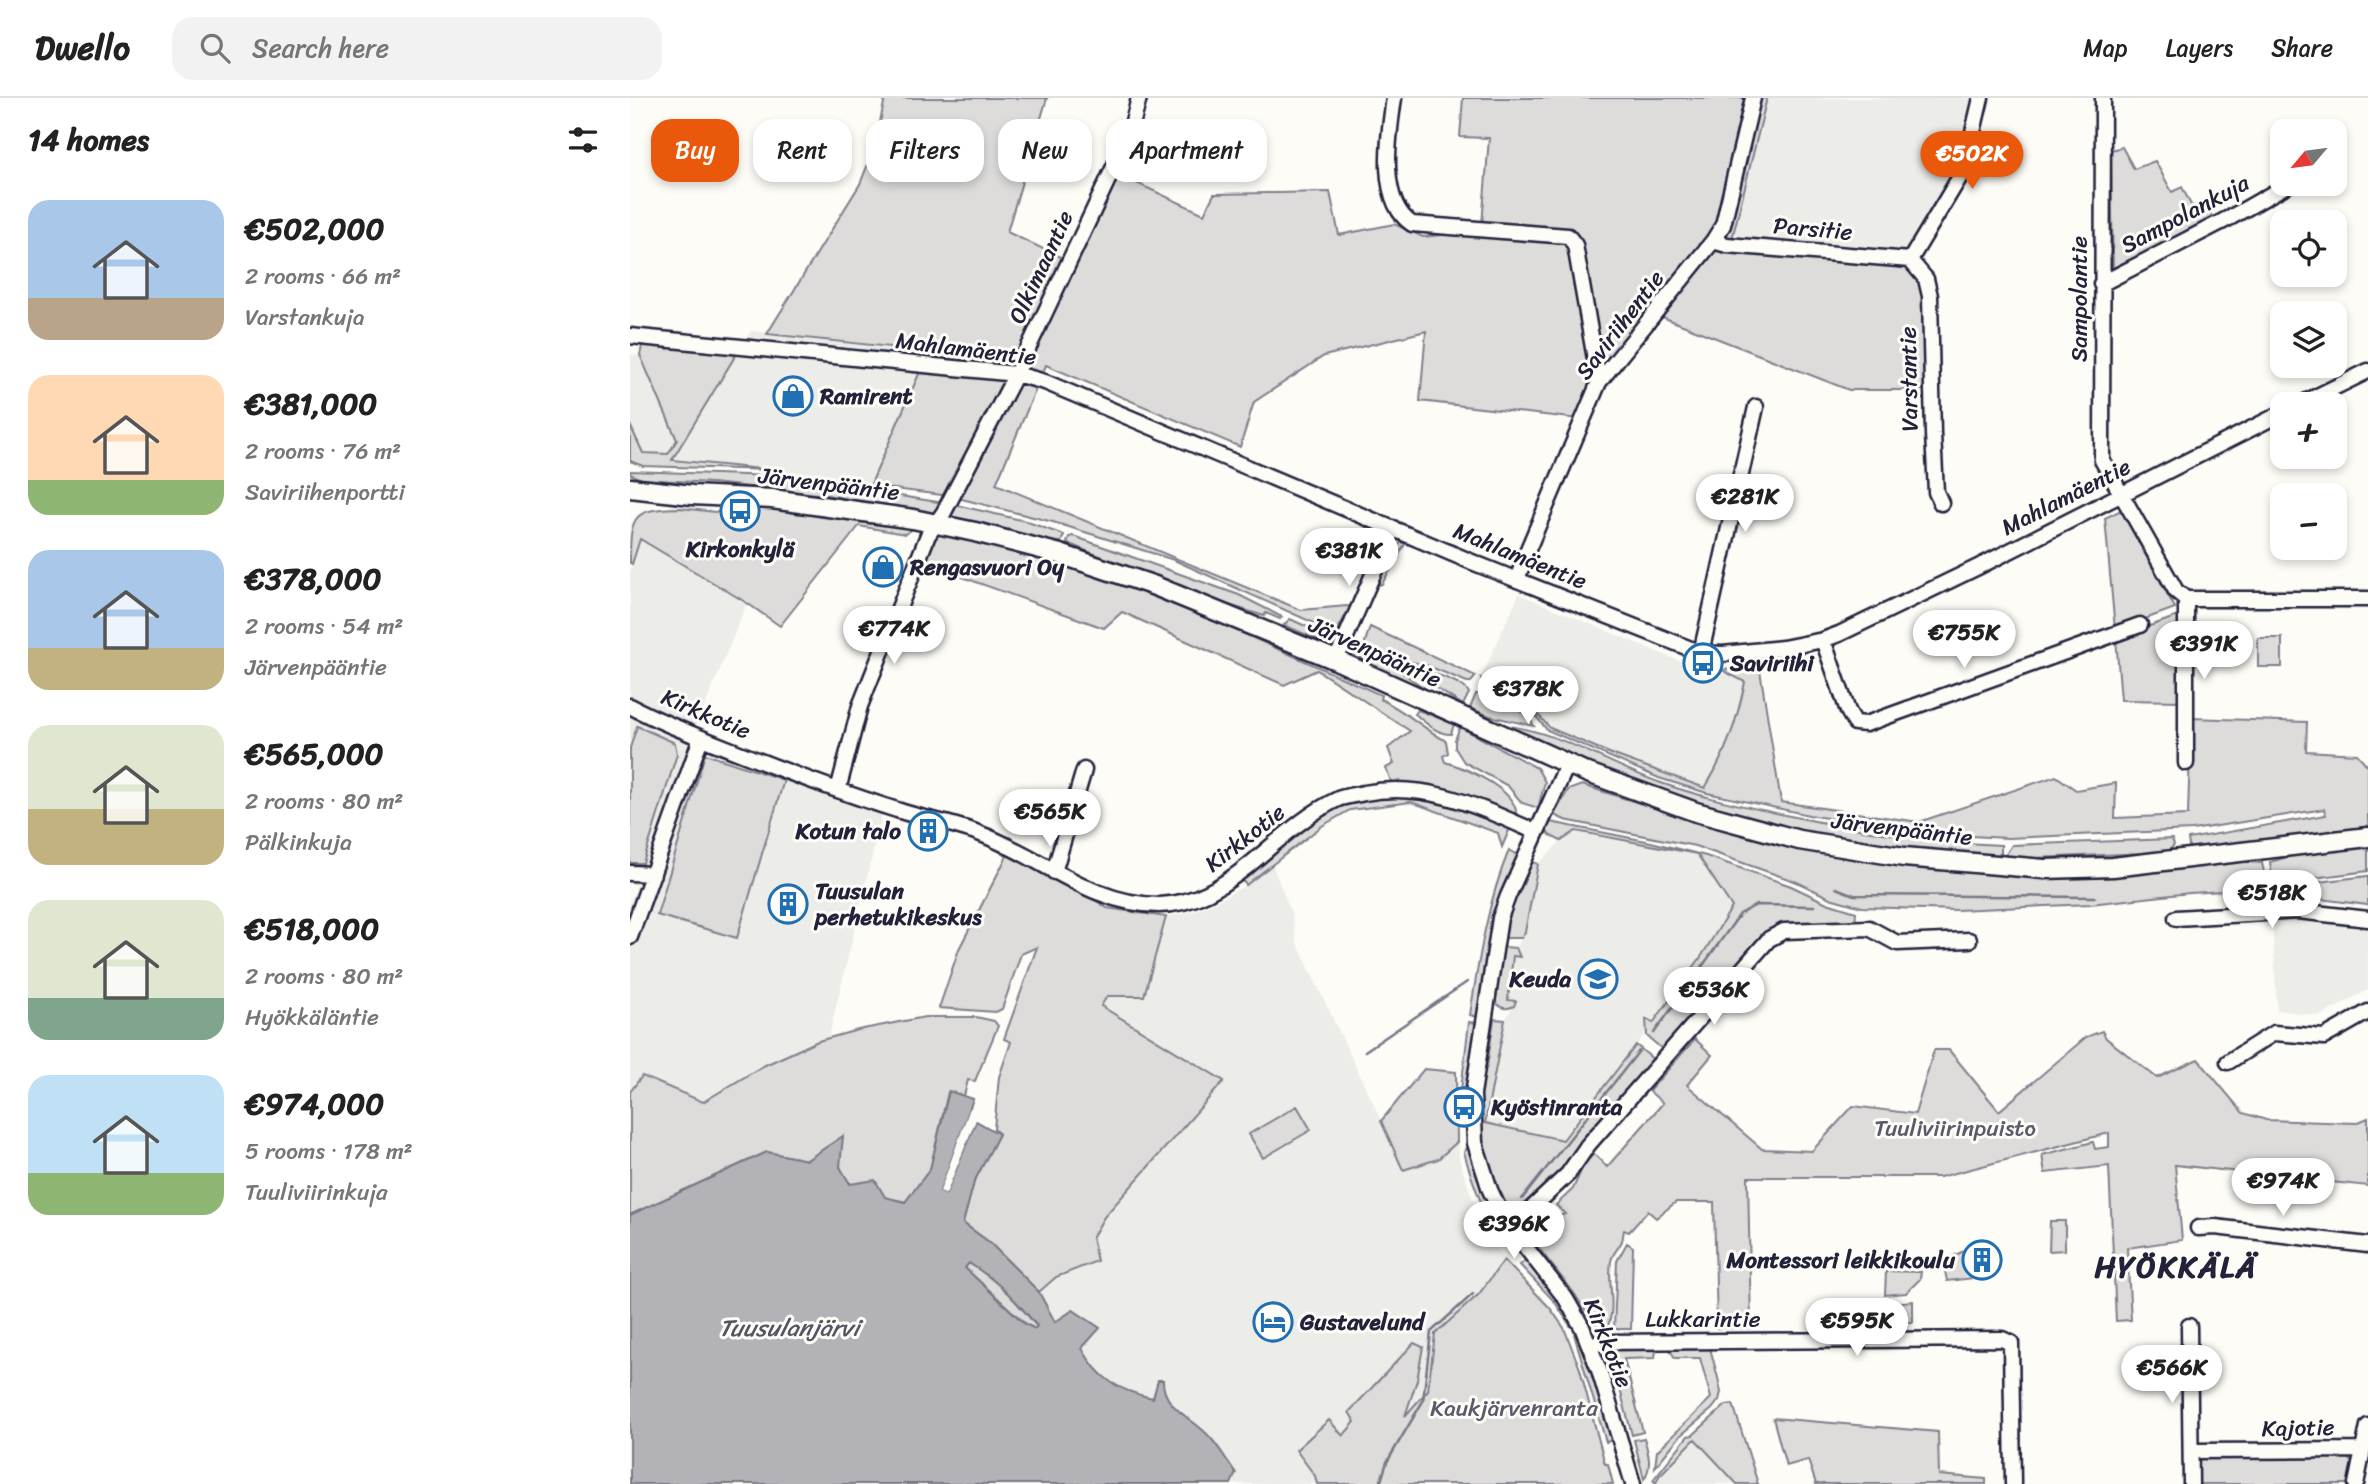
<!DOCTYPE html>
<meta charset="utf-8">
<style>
:root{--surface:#fff;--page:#f2f2f2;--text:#222;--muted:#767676;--line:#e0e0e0;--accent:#ea580c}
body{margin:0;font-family:Sriracha,sans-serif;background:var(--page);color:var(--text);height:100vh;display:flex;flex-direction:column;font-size:26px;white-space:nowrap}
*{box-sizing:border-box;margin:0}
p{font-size:23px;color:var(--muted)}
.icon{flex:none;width:38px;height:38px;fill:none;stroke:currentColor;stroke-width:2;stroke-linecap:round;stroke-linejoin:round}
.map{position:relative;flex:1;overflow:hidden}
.details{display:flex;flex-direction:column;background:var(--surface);width:630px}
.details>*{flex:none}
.banner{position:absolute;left:21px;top:21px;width:665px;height:63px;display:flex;gap:14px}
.needle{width:46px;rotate:241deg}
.controls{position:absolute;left:1640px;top:21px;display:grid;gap:14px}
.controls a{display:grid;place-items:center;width:77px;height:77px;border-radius:14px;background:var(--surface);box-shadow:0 4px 10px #0003;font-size:35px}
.price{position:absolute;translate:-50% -60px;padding:0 16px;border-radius:24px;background:#fff;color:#222;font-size:23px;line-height:46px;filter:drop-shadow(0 2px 4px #0008)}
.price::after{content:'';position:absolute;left:50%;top:42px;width:21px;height:16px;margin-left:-10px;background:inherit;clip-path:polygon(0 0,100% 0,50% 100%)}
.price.selected{background:var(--accent);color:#fff}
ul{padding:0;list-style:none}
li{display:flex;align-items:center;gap:21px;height:175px;padding:0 28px}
li span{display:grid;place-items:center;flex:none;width:196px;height:140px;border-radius:21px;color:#555}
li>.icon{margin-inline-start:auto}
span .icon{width:84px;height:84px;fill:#fffc;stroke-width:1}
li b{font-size:30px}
h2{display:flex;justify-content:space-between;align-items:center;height:84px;padding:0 28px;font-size:30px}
.tag{padding:0 24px;border-radius:21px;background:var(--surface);box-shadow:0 4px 10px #0003;font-size:24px;line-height:63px}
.tag.selected{background:var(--accent);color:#fff}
header{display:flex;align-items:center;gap:42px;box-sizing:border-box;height:98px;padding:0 35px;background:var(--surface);border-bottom:2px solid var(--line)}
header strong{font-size:33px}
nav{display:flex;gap:38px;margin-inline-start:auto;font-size:24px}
.search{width:490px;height:63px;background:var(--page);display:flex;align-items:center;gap:18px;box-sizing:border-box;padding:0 24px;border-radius:21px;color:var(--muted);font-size:26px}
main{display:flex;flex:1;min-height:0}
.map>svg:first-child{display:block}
</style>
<header>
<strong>Dwello</strong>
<div class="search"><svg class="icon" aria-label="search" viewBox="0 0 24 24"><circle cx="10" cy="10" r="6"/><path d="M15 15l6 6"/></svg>Search here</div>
<nav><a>Map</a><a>Layers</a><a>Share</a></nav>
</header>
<main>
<section class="details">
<h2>14 homes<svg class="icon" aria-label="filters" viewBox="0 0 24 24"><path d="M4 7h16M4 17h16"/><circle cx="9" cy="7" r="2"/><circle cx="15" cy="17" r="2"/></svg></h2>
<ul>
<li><span style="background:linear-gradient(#a9c7e8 70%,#b9a48a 0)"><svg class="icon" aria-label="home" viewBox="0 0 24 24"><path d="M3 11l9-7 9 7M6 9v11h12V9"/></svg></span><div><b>€502,000</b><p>2 rooms · 66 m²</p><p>Varstankuja</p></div></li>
<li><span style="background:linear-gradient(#ffd9b3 75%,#8fb573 0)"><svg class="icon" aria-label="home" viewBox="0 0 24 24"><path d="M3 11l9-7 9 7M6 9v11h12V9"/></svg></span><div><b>€381,000</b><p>2 rooms · 76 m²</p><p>Saviriihenportti</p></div></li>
<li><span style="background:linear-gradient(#a9c7e8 70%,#c2b280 0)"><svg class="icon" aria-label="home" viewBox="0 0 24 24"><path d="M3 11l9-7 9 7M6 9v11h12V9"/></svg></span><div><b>€378,000</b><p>2 rooms · 54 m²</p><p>Järvenpääntie</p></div></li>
<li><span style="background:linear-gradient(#dfe7d0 60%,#c2b280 0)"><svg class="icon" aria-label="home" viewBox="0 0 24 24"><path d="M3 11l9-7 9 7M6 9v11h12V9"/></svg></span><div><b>€565,000</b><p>2 rooms · 80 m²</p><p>Pälkinkuja</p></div></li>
<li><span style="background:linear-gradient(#dfe7d0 70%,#7fa58c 0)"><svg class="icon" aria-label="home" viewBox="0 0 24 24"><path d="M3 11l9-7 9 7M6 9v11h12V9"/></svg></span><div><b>€518,000</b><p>2 rooms · 80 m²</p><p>Hyökkäläntie</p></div></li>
<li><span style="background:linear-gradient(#bfe0f5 70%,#8fb573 0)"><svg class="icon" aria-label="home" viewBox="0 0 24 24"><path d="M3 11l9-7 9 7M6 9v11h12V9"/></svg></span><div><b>€974,000</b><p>5 rooms · 178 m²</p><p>Tuuliviirinkuja</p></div></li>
</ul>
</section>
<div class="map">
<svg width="1738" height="1386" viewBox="0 0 1738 1386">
<rect width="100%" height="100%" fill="#fdfcf7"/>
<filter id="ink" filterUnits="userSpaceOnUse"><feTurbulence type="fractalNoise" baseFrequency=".0143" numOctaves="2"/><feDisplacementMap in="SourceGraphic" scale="14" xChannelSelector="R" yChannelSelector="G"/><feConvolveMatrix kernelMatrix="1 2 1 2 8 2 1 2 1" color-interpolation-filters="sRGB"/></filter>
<g filter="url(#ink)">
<path fill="#ecece9" d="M1138 0H1345L1333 53 1292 138 1273 158 1102 142Z
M121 233 299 253 240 388 141 372 42 362Z
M0 257H10L47 342 38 356 12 355 0 327Z
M9 441 117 505 65 632 254 708 196 951 133 970 73 1004 13 979 0 994V804L7 787 0 786V474Z
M889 496 1047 562 1092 572 1115 584 1107 624 1086 671 1075 690 1006 666 920 630 900 608 851 580Z
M945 733 1067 756 1102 810 1071 859 1023 925 933 1042 855 1026 875 922 886 904 878 902 883 858 890 859 889 853 886 850 895 834 908 766 932 742Z
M642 766 662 817 667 845 751 1022 794 971 826 974V1034L830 1064 847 1114 874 1162 884 1174 828 1259 711 1386H601L606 1375 577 1336 539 1303 528 1282 523 1300 496 1294 461 1268 452 1250 469 1231 425 1224 409 1194 426 1179 466 1163 462 1140 474 1119 593 984 470 908 477 898H514L536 819 564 813 593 800 616 787Z
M1662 818 1738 827V892L1690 918 1647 912 1642 819Z
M1065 1341 1107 1386H1026L1029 1378Z"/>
<path fill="#dddcdb" stroke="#807f8b" stroke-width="2" d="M255 0H417L377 134 441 164 487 76 574 116 584 96 700 94 709 137 764 126 793 139 820 136 851 139 859 40 830 39 833 0H1137L1102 141 1273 158 1296 188 1298 292H1219L1022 215 949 321 790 303 796 233 694 258 624 304 610 349 416 267 366 386 671 512 717 508 720 509 706 535 544 462 423 424 320 398 240 388 299 253 137 236 230 86 245 48Z
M1492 49 1504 71 1525 63 1542 94 1552 89 1562 109 1574 103 1584 122 1483 170 1481 52Z
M22 246 107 255 42 362 141 372 13 368 0 363V327L13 355 38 356 47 342 10 257 12 248Z
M0 373 144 378 314 405 308 416 298 417 197 397 82 385 11 381 0 376Z
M322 406 395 423 434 437 431 444 409 443 317 422Z
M51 410 111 417 126 411 149 410 279 428 282 431 275 436 229 428 150 528 117 505 10 441 2 466 0 465C0 417 2 411 51 410Z
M1491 412 1545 510 1485 532 1475 420Z
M309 436 426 463 472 477 538 502 751 597 750 601C774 612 793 630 816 643L818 655 813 658 815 664C836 670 882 690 886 713L884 720 762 686 756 670 764 666 758 650 780 633 687 572 654 587 492 514 474 530 293 465 304 438Z
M443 438 609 497 652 519 650 521 636 515 634 518 564 496 437 445 439 439Z
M772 444 775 446 752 486 749 487C751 468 755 455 772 444Z
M1551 517 1553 603 1491 602 1486 540Z
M660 521 702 540 693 544 654 527Z
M740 529 846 578 841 584H837L796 567 760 560 736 549 735 544Z
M1628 540H1652V569H1628Z
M727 551 768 572 805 597 789 593 773 582 738 566 731 560Z
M1129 566 1151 704 1289 724 1426 678 1446 692 1486 685 1485 720 1558 717 1561 620 1677 624 1676 653 1727 656 1738 668V730L1564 751 1559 748 1558 741 1696 717 1694 711 1562 732 1378 740 1283 735 1179 717 1077 695 1029 680 917 632 904 616 894 610 854 591 851 580 900 608 920 630 984 657 1075 690C1096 656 1107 623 1115 584L1092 572Z
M781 570C795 572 833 583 839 595L833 607 781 574 779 572Z
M846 596H851C867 603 897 610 904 628L860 618 840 610Z
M788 612 824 626 821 636C808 637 795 624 785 616Z
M865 627C923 629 977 666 1031 685 1071 699 1113 708 1155 717 1226 732 1298 744 1371 747V760C1303 755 1233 750 1166 733 1064 709 962 667 865 627Z
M7 628 45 645 47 656 13 765H0V650Z
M830 629 907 670 915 684 908 710 892 705 878 688 834 664 825 650V642Z
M75 656 154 682 107 840 27 817Z
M952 687 1063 722 1289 769 1349 775 1421 777 1596 763 1632 765 1637 788 1627 791 1560 795 1460 806 1326 812 1232 809 1200 800 1167 784 1065 748 935 722 924 717 938 692Z
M778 698 832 709 880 730 872 749 868 735 781 704 720 712 692 728 616 787 611 781 699 713 720 705 748 699Z
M920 724 1021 744 1076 758 1161 788 1197 805 1226 814 1225 825 1138 835 1126 845 1053 932 1033 952 1017 938 1016 921 1023 925 1071 859 1102 809 1067 756 946 733 931 743 919 737 916 731Z
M1542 741 1544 747 1538 754 1381 761 1376 756 1382 747Z
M1738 746V773L1651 784 1642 780 1640 764 1675 754Z
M381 750 424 774 477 810 536 819 514 898H477L471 908 594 983 474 1119 462 1140 467 1163 426 1179 409 1194 359 1144 333 1125 344 1084 369 1036 364 1031 369 979 381 944 374 941 407 849 391 856 372 911 366 914 309 910 329 851Z
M879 752 890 758 848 919 840 917C849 860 857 806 879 752Z
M900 763 908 766 895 834 891 840H875L872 835 885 795Z
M1738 778V807L1682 800 1646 799 1650 791 1656 788Z
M873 849 886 850 890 859 883 858 878 902 886 903 884 908C874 913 869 909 863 901L869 852Z
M295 919H346L364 923 368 928 345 983 338 982 334 998 318 994 300 1072 276 1104C254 1099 213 1094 210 1067 209 1058 212 1047 212 1039L177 1062 137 1054 0 1117V994L12 978 73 1004 133 968 188 943 228 932Z
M864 921 875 922 855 1025 933 1042 1006 947 1024 962V965L934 1072 892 1111C857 1113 848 1027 849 1001 850 990 853 979 855 968H857Z
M839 924 848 925 835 992H831Z
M1472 933 1476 940 1527 980 1568 961 1613 1015 1636 1022 1726 1025 1738 1020V1088L1545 1067 1552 1142 1497 1150 1501 1222 1486 1223 1479 1068 1415 1075 1412 1057 1463 1044 1465 1051 1479 1049V1035L1310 1079H1118L1121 1230H1087L1084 1104H1046L1026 1120 1018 1113 999 1134 994 1132C993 1136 993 1140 992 1143 989 1150 983 1154 981 1163 977 1185 987 1209 977 1230H971L962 1223 944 1195 907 1148 904 1129 920 1111 929 1118 935 1116 926 1107 943 1091 954 1066 964 1056 977 1069 1033 1005 1019 993 1065 941 1082 957 1057 987 1132 1051 1182 1053 1223 1008 1285 1016 1304 952H1319L1369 1013 1456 939Z
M794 971 826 974 827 1044 808 1061 773 1072 751 1023Z
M667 1008 681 1032 633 1060 619 1036Z
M836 1051 841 1053C850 1085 863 1112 879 1141L873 1147C855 1117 843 1088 834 1054Z
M1420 1123H1435V1152L1419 1153Z
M997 1145 1003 1149 1001 1231H984L987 1163Z
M1336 1152 1345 1180 1317 1183 1313 1163Z
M897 1161 922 1190 946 1228 941 1229 924 1203 890 1167Z
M874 1162 920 1210 934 1230 950 1271 975 1366H978L983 1386H687L685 1378 666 1352 699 1322 713 1338 725 1324 719 1314 784 1245 793 1249 787 1282 775 1318 798 1292 805 1236 849 1196Z
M339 1165C369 1184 385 1201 407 1229L405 1231 396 1226 335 1170Z
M1256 1173 1291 1174 1290 1181 1276 1195 1255 1197Z
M1283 1203V1224L1241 1223 1242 1207Z
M949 1233 964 1274 983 1342 976 1344 944 1236Z
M1019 1248 1026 1252 1025 1260 994 1261 1013 1334 1002 1337 979 1249Z
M1044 1248 1080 1250 1088 1280 1091 1294 1089 1302 1082 1311 1050 1338 1025 1369 1027 1353 1081 1300 1070 1260H1045L1040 1252Z
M1103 1306 1128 1386H1107L1065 1341 1029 1378 1026 1385 1023 1382 1058 1338 1063 1337 1096 1307Z
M1143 1320 1308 1334 1309 1377 1356 1381V1386H1186L1178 1362 1156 1368Z
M1014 1340C1018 1354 1023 1368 1014 1381L1004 1342Z
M1715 1356 1722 1365 1718 1386H1565V1359Z"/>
<path fill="#b2b2b7" stroke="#787885" stroke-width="2" fill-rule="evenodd" d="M319 993 343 1001 310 1093 316 1096 346 1023 369 1036 344 1084 333 1125 359 1144 409 1194 425 1224 443 1212 470 1230 452 1250C468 1281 489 1293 523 1300L528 1282H533C532 1308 560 1319 576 1335 588 1346 596 1362 606 1375L601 1386H0V1117L137 1054 177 1062 213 1038 210 1069 220 1086 245 1082 255 1099 275 1104 300 1071ZM339 1165C369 1184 385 1201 407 1228L405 1231 395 1226 335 1170Z"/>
<path fill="#fdfcf7" d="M340 1010 344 1012 314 1091 343 1021 347 1019 316 1096 310 1093Z"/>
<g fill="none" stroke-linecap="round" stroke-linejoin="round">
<path stroke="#787885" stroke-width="2.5" d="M1206 790 1224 797 1465 799
M1024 935 1110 816 1126 807 1184 808
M735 953 837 884
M892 1101 1009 953
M750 1386 757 1364 793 1303 801 1234 843 1196"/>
<g stroke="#22223b" stroke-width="19">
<path id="minor" d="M764 0C759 36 747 103 782 126L938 138 945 147 969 284
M1473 0 1472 362 1546 493 1556 501H1738
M1083 143 1097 147 1280 162
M1280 162 1296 181 1300 198 1303 336 1306 394 1311 405
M1280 162 1334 72 1351 0
M1471 186 1603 118 1659 86
M0 238 386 276 415 284 842 464 1071 555 1093 556 1153 550 1193 542 1209 536 1348 469 1652 315
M1671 306 1738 273
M887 482 896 456 969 284 1083 143 1093 127 1123 0
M1193 542 1218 613 1225 625 1236 626 1510 527
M1071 555 1126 309
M706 562 763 430
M0 608C34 626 71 640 107 654 160 675 213 695 267 712 293 721 322 725 348 735 410 757 460 807 529 807 566 806 591 789 619 767 647 744 676 716 708 701 716 698 726 697 734 695 798 683 849 709 906 734
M1556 665V501
M937 667 878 798 870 820 843 996 845 1045 860 1092 868 1109 890 1142 936 1201 952 1229 969 1272 1003 1386
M208 692 230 608 298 437 314 414 386 276 500 35 509 0
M424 774 454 672
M0 775 23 776
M1546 820 1668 813 1738 821
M0 839 71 640
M1598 964 1644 935 1694 939 1738 914
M878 1126 900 1112 938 1076 958 1047 1139 841 1154 833 1239 830 1267 845 1339 842
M1568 1130 1585 1129 1738 1147
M1559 1228 1561 1386
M960 1247 976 1244 1372 1241 1381 1245 1383 1386
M1561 1353 1733 1352
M1726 1386 1738 1328"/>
</g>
<g stroke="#22223b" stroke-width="23">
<path id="major" d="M0 390 62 397 142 401 283 421 345 434 430 456 525 488 706 562 958 675 1066 714 1169 742 1274 759 1414 771 1483 769 1738 739"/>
</g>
<use href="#minor" stroke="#fdfcf7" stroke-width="14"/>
<use href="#major" stroke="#fdfcf7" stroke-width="18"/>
</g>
</g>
<defs>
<g id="shop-ring" transform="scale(2.0125)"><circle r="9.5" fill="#fdfcf7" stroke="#1f6fb2" stroke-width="1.5"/><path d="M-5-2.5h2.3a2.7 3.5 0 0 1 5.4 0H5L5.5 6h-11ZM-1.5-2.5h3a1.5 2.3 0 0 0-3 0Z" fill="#1f6fb2"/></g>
<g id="bus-ring" transform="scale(2.0125)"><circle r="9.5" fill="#fdfcf7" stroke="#1f6fb2" stroke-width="1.5"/><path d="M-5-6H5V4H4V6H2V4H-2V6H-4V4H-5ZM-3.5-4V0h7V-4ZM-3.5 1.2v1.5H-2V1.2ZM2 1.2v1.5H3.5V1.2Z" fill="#1f6fb2"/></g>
<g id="building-ring" transform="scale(2.0125)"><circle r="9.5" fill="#fdfcf7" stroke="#1f6fb2" stroke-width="1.5"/><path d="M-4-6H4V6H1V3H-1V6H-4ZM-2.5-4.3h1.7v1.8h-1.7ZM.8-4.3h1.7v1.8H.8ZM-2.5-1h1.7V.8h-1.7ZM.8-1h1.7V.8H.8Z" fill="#1f6fb2"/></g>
<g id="school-ring" transform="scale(2.0125)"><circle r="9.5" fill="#fdfcf7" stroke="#1f6fb2" stroke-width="1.5"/><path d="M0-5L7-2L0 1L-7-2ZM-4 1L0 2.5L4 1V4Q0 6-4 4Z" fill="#1f6fb2"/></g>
<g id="hotel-ring" transform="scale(2.0125)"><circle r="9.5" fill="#fdfcf7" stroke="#1f6fb2" stroke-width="1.5"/><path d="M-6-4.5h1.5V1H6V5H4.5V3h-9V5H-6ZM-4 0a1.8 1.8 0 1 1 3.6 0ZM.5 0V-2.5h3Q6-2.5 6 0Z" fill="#1f6fb2"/></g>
</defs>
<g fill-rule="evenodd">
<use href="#shop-ring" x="163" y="298"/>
<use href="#bus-ring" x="110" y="413"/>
<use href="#shop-ring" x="253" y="469"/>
<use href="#bus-ring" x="1073" y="565"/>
<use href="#building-ring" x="298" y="733"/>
<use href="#building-ring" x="158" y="806"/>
<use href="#school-ring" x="968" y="881"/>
<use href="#bus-ring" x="834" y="1009"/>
<use href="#building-ring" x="1352" y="1162"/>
<use href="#hotel-ring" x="643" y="1224"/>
</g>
<g text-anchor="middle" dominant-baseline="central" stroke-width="6" stroke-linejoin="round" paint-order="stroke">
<g font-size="23" fill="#22223b" stroke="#fdfcf7">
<text transform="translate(1555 116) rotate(-28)">Sampolankuja</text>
<text transform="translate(1183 131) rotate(5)">Parsitie</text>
<text transform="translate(411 169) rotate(-65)">Olkimaantie</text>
<text transform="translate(1449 201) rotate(-90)">Sampolantie</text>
<text transform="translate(990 227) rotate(-53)">Saviriihentie</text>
<text transform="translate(336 251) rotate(7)">Mahlamäentie</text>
<text transform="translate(1279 281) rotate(-91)">Varstantie</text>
<text transform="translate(199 386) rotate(7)">Järvenpääntie</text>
<text transform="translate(1436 399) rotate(-27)">Mahlamäentie</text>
<text transform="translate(890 458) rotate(22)">Mahlamäentie</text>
<text transform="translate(745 554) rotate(24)">Järvenpääntie</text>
<text transform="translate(76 616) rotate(23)">Kirkkotie</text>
<text transform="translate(1272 731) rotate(7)">Järvenpääntie</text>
<text transform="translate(615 740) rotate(-38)">Kirkkotie</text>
<text x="1073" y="1221">Lukkarintie</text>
<text transform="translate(978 1245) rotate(68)">Kirkkotie</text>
<text transform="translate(1668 1330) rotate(-1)">Kajotie</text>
</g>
<g font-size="23" font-weight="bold" fill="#22223b" stroke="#fdfcf7" text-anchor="start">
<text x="190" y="298">Ramirent</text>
<text x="110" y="451" text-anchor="middle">Kirkonkylä</text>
<text x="280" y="469">Rengasvuori Oy</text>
<text x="1100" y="565">Saviriihi</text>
<text x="271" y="733" text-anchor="end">Kotun talo</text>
<text x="185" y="793">Tuusulan<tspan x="185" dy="26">perhetukikeskus</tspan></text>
<text x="941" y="881" text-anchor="end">Keuda</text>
<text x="861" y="1009">Kyöstinranta</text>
<text x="1325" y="1162" text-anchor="end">Montessori leikkikoulu</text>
<text x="670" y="1224">Gustavelund</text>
</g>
<g font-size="23" fill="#5a5a6b" stroke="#fdfcf7">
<text x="1325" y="1030">Tuuliviirinpuisto</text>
<text x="884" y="1310">Kaukjärvenranta</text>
</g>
<g font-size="24" font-style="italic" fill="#545466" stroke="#fdfcf7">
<text x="159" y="1230">Tuusulanjärvi</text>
</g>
<g font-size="30" font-weight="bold" letter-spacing="2" fill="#22223b" stroke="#fdfcf7">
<text x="1546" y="1169">HYÖKKÄLÄ</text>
</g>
</g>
</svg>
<div class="controls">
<a><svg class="needle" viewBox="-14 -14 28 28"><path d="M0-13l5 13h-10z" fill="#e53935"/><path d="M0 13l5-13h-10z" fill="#767676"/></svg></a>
<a><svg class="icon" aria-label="locate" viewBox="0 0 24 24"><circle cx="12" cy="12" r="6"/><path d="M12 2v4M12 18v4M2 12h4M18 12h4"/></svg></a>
<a><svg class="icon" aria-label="layers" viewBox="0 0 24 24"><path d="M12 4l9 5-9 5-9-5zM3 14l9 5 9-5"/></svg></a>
<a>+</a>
<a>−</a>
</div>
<b class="price selected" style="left:1342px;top:93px">€502K</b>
<b class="price" style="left:1115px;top:436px">€281K</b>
<b class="price" style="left:719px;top:490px">€381K</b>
<b class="price" style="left:264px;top:568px">€774K</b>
<b class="price" style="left:1334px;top:572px">€755K</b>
<b class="price" style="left:1574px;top:583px">€391K</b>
<b class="price" style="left:898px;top:628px">€378K</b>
<b class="price" style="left:420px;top:751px">€565K</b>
<b class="price" style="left:1642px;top:832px">€518K</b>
<b class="price" style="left:1084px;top:929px">€536K</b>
<b class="price" style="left:1653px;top:1120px">€974K</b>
<b class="price" style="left:884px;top:1163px">€396K</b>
<b class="price" style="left:1227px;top:1260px">€595K</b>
<b class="price" style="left:1542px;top:1307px">€566K</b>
<div class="banner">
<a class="tag selected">Buy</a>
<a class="tag">Rent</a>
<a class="tag">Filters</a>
<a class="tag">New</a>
<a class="tag">Apartment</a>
</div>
</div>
</main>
